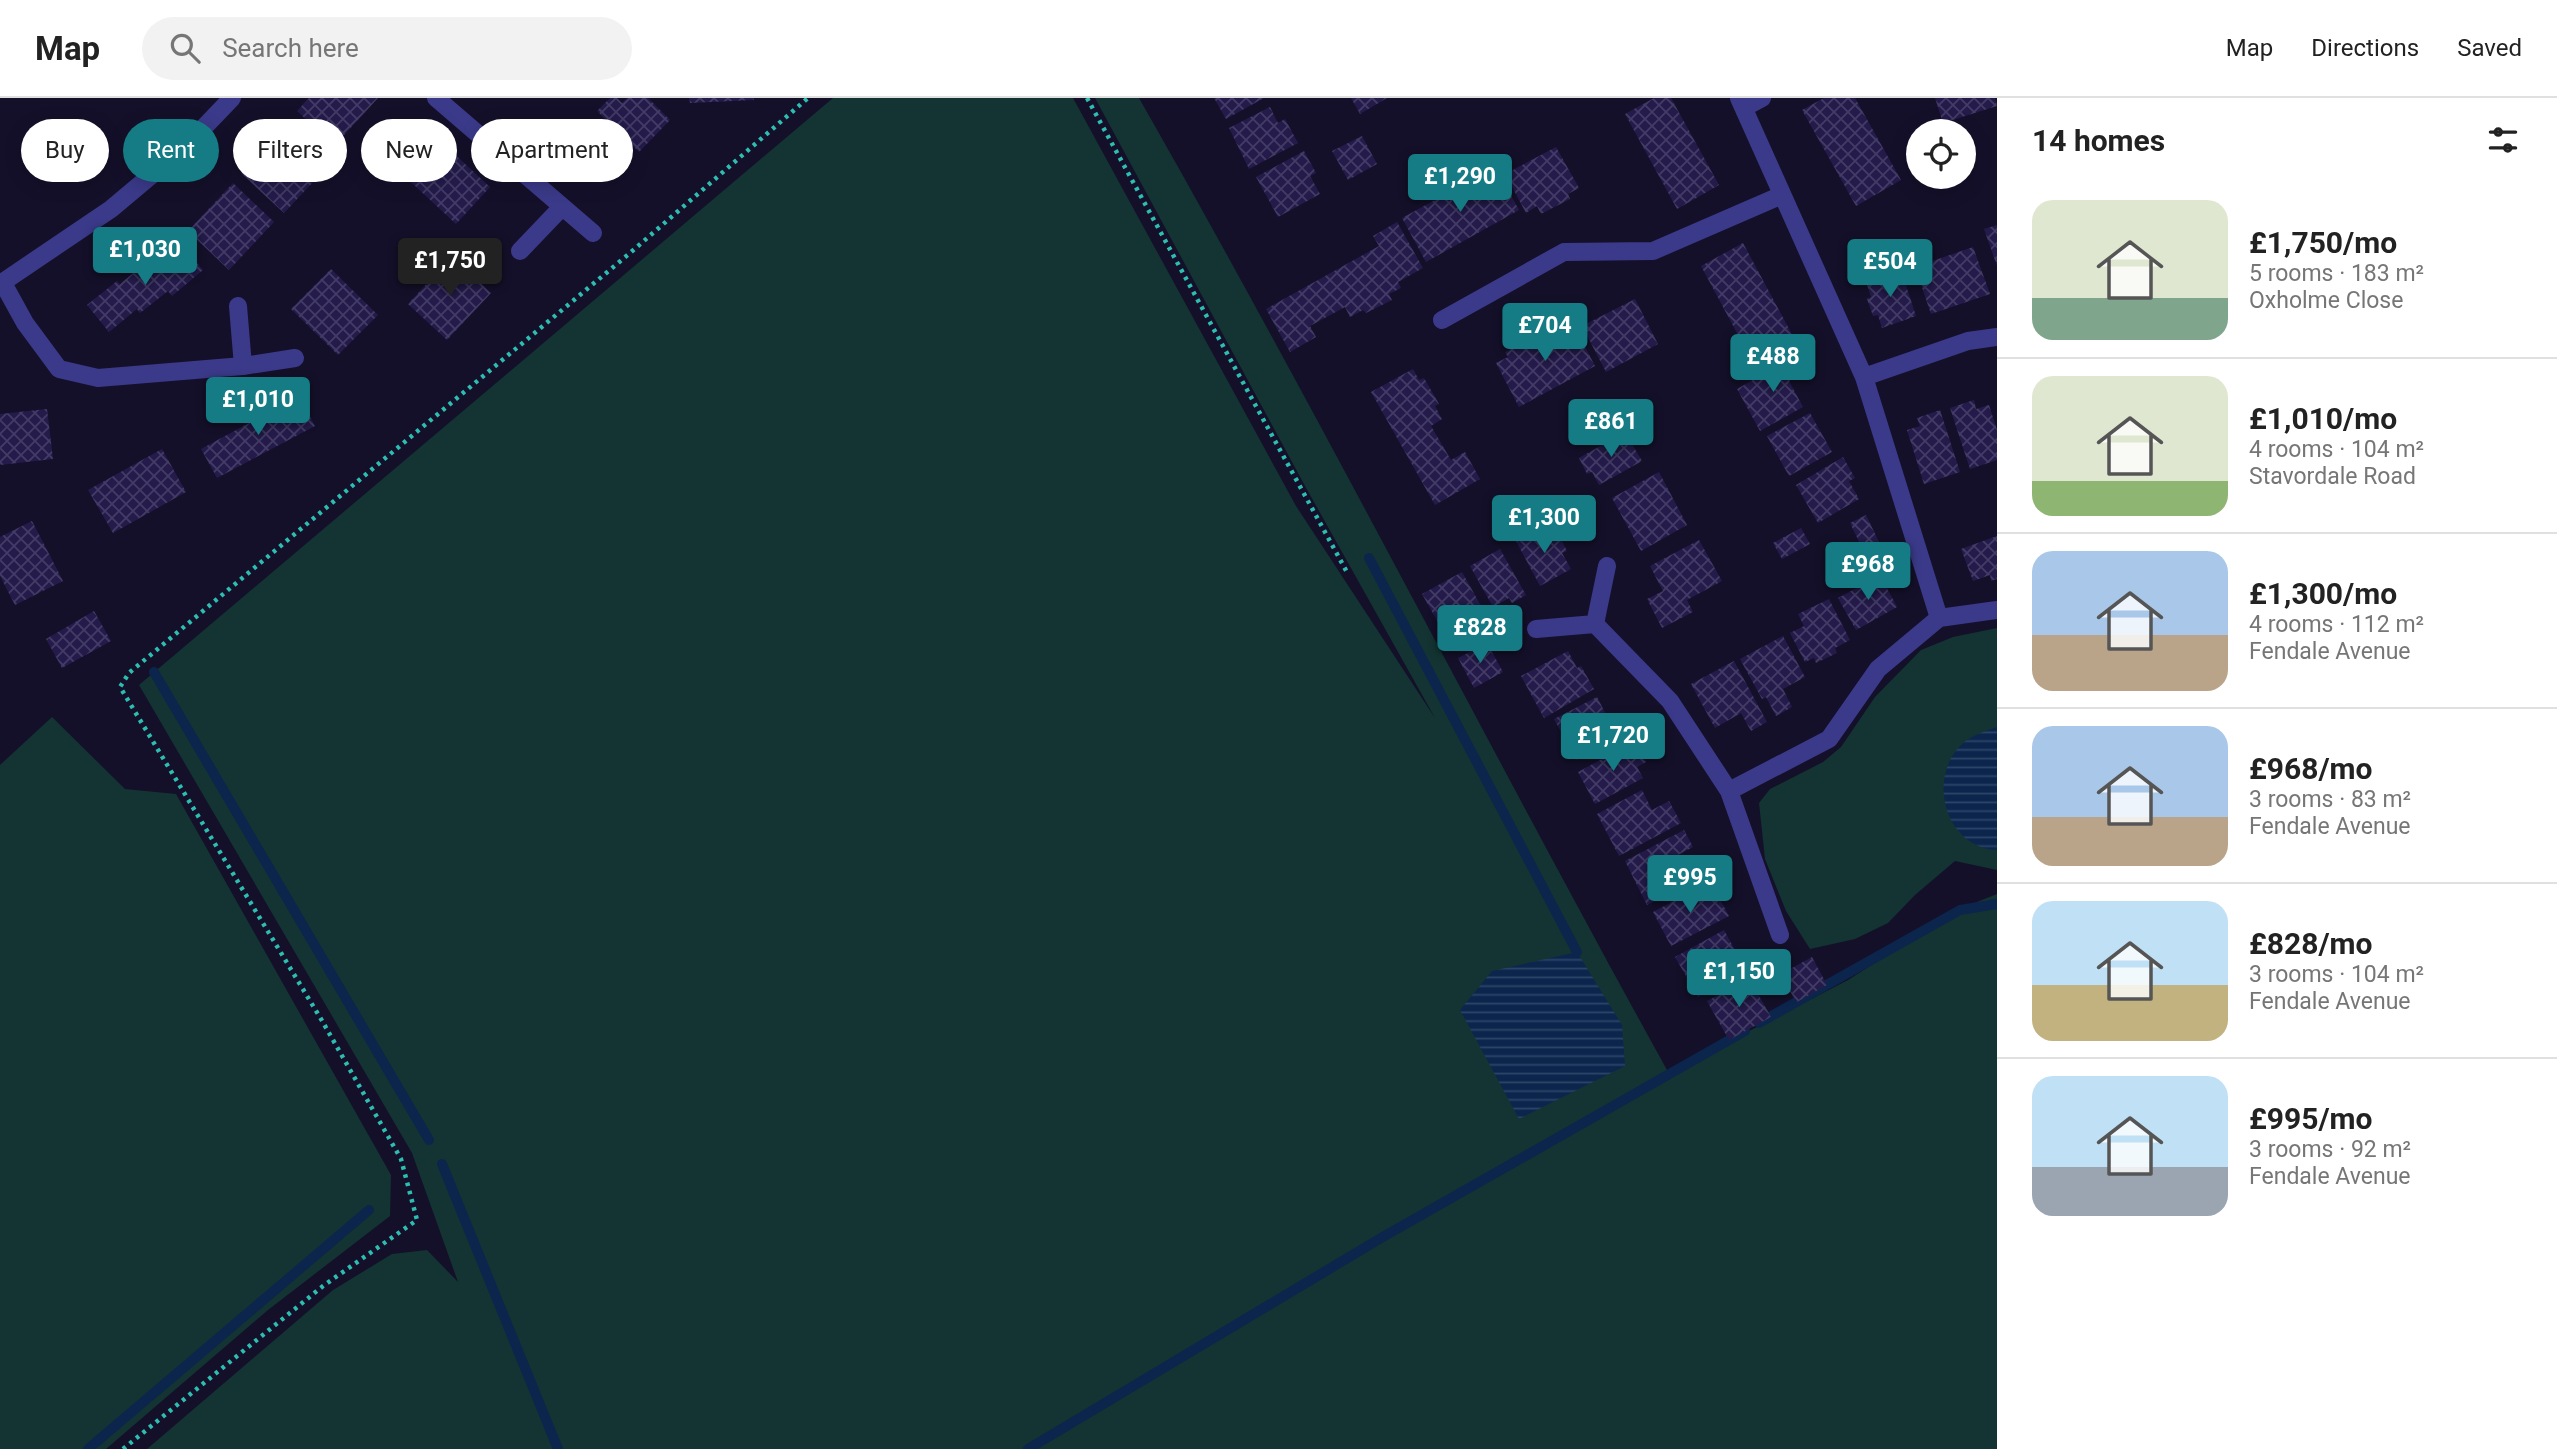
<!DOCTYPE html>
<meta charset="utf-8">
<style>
:root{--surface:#fff;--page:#f2f2f2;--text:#222;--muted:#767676;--line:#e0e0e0;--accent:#157c85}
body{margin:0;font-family:Roboto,sans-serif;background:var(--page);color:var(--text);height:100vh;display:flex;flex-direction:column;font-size:26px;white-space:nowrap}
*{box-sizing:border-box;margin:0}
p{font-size:23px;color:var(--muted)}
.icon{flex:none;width:38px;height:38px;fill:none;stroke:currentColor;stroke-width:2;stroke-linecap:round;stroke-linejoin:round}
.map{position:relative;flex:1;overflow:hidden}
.panel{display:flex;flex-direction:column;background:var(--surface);width:560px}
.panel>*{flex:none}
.hud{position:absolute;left:21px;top:21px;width:665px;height:63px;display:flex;gap:14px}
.fabs{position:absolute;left:1906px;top:21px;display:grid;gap:14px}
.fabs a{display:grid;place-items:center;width:70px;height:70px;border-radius:50%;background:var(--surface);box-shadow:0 4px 18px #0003;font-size:35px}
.price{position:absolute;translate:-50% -60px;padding:0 16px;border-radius:7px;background:var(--accent);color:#fff;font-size:23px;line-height:46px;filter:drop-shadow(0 2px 4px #0008)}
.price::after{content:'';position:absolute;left:50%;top:42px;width:21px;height:16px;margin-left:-10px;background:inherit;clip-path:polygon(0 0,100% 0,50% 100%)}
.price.on{background:#222;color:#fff}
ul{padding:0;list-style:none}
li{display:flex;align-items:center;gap:21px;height:175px;padding:0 35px}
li+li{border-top:2px solid var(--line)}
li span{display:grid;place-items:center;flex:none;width:196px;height:140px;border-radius:21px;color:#555}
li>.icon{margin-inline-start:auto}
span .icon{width:84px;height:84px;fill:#fffc;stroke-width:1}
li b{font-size:30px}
h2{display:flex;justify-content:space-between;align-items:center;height:84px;padding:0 35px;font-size:30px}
.chip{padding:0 24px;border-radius:32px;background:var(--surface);box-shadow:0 4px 18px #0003;font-size:24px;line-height:63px}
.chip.on{background:var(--accent);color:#fff}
header{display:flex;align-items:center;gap:42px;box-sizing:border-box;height:98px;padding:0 35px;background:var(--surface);border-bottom:2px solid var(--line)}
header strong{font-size:33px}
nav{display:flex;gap:38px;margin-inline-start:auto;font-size:24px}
.search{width:490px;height:63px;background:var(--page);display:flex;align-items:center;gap:18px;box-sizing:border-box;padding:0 24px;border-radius:38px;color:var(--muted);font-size:26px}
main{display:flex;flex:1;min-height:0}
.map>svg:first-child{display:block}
</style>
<header>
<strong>Map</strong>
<div class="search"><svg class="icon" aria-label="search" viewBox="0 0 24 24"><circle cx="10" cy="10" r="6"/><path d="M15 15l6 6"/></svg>Search here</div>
<nav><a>Map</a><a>Directions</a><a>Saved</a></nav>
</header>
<main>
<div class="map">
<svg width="1997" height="1351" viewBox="0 0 1997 1351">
<defs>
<pattern id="water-rules" width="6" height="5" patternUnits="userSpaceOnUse" patternTransform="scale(1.75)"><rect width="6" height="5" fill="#0b254d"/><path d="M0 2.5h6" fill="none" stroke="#2e4468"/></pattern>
<pattern id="building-cross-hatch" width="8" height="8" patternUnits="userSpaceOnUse" patternTransform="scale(1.75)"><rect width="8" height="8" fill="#241b4b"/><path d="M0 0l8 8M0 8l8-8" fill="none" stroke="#433c66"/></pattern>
</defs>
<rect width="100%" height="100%" fill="#14102a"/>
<path fill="#133432" d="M833 0H1073L1296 408 1435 620 1305 388 1095 0H1139C1322 321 1489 650 1667 972L1693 962 1848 882 1959 811 1997 796V1351H147L333 1192 392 1156 427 1152 458 1184 412 1055 139 587Z
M1997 530V772L1955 763 1915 797 1888 825 1855 841 1810 851 1786 813 1765 761 1759 705 1770 691 1823 664 1841 649 1875 599 1921 552 1953 539Z
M52 619 125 691 176 696 391 1077 390 1118 268 1212 106 1351H0V667Z"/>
<path fill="url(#water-rules)" d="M1997 629V752C1947 750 1927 684 1959 649 1969 638 1983 634 1997 629Z
M1577 854 1622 927 1625 968 1519 1021 1460 912 1492 873Z"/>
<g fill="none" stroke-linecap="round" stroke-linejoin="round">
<path stroke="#0b254d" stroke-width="10" d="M1369 460 1577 854
M154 574 429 1042
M1759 925 1960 812 1997 806
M442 1066 558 1351
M88 1351 369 1112
M1028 1351 1381 1140 1745 933"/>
</g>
<path fill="url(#building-cross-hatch)" d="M309 0H378L334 48 297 13Z
M610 0H617L622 5 627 0H648L670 22 639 54 597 13Z
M689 0H754V2L690 5Z
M1214 0H1264L1226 21Z
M1351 0H1387L1360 16Z
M1654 0H1671L1719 87 1677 111 1625 16Z
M1824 0H1855L1901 82 1856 108 1802 12Z
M1935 0H1995L1997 8 1943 25Z
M1270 9 1278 25 1285 21 1298 45 1249 71 1229 30Z
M288 28 329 67 284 115 242 76Z
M433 36 490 89 456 126 399 73Z
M1362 38 1377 66 1348 82 1332 53Z
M1556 49 1579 90 1568 96 1570 101 1541 116 1537 108 1526 115 1505 76Z
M1304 53 1316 75 1310 78 1320 96 1278 119 1256 79Z
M1495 69 1519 112 1426 164 1402 120Z
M233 85 274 124 229 172 188 133Z
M1397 124 1423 170 1398 184 1401 190 1389 196 1392 202 1366 215 1363 212 1350 219 1345 209 1310 228 1316 239 1290 254 1266 211 1379 148 1373 138Z
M1997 127V168L1984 131Z
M180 145 203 172 172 198 168 193 140 215 137 211 109 234 87 207 117 183 120 186 149 162 153 167Z
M1743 145 1794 240 1752 263 1701 168Z
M1973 149 1990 196 1931 216 1915 169Z
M452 158 491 195 447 242 408 206Z
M331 171 378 217 338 257 291 211Z
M1901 172 1916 218 1882 230 1878 217 1873 218 1867 201 1871 199 1866 184Z
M1635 201 1658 246 1606 274 1582 228Z
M1570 220 1595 268 1519 309 1496 265 1508 259 1505 254 1533 240 1535 244 1548 237 1556 233 1554 228Z
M1796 257 1805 274 1789 283 1803 309 1760 333 1737 291Z
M1413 271 1419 282 1424 280 1439 306 1435 308 1442 321 1431 328 1451 362 1465 354 1480 381 1435 407 1371 294Z
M299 298 315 328 217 380 201 351Z
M1974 302 1976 311 1989 307 1997 332V362L1970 371 1950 310Z
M47 311 53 361 0 367V316Z
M1940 312 1960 374 1924 386 1907 332 1920 328 1917 320Z
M1810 315 1832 354 1789 378 1767 338Z
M1625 334 1642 363 1599 387 1592 374 1587 376 1579 360Z
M162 351 186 394 113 435 88 392Z
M1843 359 1855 380 1849 383 1859 401 1818 425 1796 387Z
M1659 374 1687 427 1641 453 1612 400Z
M1866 417 1881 448 1865 456 1850 425Z
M32 423 63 483 15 507 0 478V439Z
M1549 426 1556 441 1560 439 1567 453 1562 455 1571 471 1540 488 1516 443Z
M1801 430 1810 446 1782 461 1773 445Z
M1997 438V481L1991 483 1990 477 1973 483 1961 451Z
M1699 442 1722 483 1687 502 1693 514 1662 530 1647 501 1663 493 1650 468Z
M1500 451 1526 497 1512 505 1509 500 1493 509 1470 468Z
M1462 474 1485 515 1466 525 1469 531 1448 542 1422 496Z
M1880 477 1897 509 1856 532 1838 500Z
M1829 501 1850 542 1835 550 1837 555 1816 565 1814 560 1805 564 1790 535 1804 528 1798 516Z
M94 513 111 543 62 570 46 541Z
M1783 538 1805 579 1783 591 1792 609 1776 618 1766 599 1762 601 1740 561Z
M1487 545 1503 574 1474 590 1458 560Z
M1568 553 1577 570 1581 568 1594 591 1544 620 1521 578Z
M1734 563 1767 624 1751 633 1741 615 1715 630 1691 586Z
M1597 599 1611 626 1608 628 1615 642 1576 662 1554 621Z
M1635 643 1646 664 1637 669 1643 680 1595 706 1578 674Z
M1642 692 1652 712 1669 703 1681 725 1619 758 1597 716Z
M1684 732 1693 749 1678 757 1692 783 1647 807 1625 763Z
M1704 787 1709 798 1716 794 1729 818 1671 848 1653 814Z
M1724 832 1735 852 1731 855 1742 874 1698 899 1675 859Z
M1812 859 1827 887 1797 904 1779 877Z
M1749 880 1771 919 1729 942 1707 903Z"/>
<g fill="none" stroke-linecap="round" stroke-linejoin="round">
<path stroke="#2dbeb2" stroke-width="4.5" stroke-dasharray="3.5 5" stroke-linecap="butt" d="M1087 0 1348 476
M123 1351 323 1188 417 1122 401 1061 321 921 120 589 129 575 630 155 808 0"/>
<path stroke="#3b3a8a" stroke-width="18" d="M436 0 593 135
M1739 0 1864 279
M1745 9 1762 0
M520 153 562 109
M3 185 25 225 59 271 98 280 243 268 295 260
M0 186 111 111 186 48 232 0
M238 208 243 268
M1442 222 1564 154 1653 153 1782 97
M1939 520 1997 512
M1595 526 1607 468
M1536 531 1595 526 1670 603 1729 693 1829 641 1878 571 1939 520 1864 279 1968 243 1997 239
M1729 693 1780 837"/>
</g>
</svg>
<div class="fabs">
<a><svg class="icon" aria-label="locate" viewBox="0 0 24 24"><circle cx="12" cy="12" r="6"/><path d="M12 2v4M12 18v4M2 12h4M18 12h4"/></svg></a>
</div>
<b class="price" style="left:1460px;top:116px">£1,290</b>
<b class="price" style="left:145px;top:189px">£1,030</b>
<b class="price on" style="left:450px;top:200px">£1,750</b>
<b class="price" style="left:1890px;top:201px">£504</b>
<b class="price" style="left:1545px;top:265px">£704</b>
<b class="price" style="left:1773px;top:296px">£488</b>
<b class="price" style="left:258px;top:339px">£1,010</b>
<b class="price" style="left:1611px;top:361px">£861</b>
<b class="price" style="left:1544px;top:457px">£1,300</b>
<b class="price" style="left:1868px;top:504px">£968</b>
<b class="price" style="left:1480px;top:567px">£828</b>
<b class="price" style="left:1613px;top:675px">£1,720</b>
<b class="price" style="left:1690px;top:817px">£995</b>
<b class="price" style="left:1739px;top:911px">£1,150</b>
<div class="hud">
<a class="chip">Buy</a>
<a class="chip on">Rent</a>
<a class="chip">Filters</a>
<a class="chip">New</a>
<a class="chip">Apartment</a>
</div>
</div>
<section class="panel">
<h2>14 homes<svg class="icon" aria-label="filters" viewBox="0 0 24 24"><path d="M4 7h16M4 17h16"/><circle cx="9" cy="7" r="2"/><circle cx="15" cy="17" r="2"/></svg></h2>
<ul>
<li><span style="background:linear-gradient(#dfe7d0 70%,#7fa58c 0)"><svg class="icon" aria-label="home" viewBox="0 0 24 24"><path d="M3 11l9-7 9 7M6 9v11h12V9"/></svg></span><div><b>£1,750/mo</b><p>5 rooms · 183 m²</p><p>Oxholme Close</p></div></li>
<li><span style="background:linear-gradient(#dfe7d0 75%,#8fb573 0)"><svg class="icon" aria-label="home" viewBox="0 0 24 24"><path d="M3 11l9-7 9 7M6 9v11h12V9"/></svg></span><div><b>£1,010/mo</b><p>4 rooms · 104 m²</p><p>Stavordale Road</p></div></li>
<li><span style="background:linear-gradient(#a9c7e8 60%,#b9a48a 0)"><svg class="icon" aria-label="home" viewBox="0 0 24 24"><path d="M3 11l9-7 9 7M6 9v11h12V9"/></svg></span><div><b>£1,300/mo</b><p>4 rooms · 112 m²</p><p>Fendale Avenue</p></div></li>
<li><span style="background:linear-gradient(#a9c7e8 65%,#b9a48a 0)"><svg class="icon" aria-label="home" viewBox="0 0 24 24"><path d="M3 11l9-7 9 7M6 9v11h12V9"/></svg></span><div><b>£968/mo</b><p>3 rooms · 83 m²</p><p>Fendale Avenue</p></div></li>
<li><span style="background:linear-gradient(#bfe0f5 60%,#c2b280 0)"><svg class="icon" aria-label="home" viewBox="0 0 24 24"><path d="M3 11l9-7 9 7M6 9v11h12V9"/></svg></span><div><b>£828/mo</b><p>3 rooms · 104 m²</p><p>Fendale Avenue</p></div></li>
<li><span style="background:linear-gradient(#bfe0f5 65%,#9aa5b1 0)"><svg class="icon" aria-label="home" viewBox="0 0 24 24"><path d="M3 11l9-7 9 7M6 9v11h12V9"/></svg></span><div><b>£995/mo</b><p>3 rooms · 92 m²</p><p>Fendale Avenue</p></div></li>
</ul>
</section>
</main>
